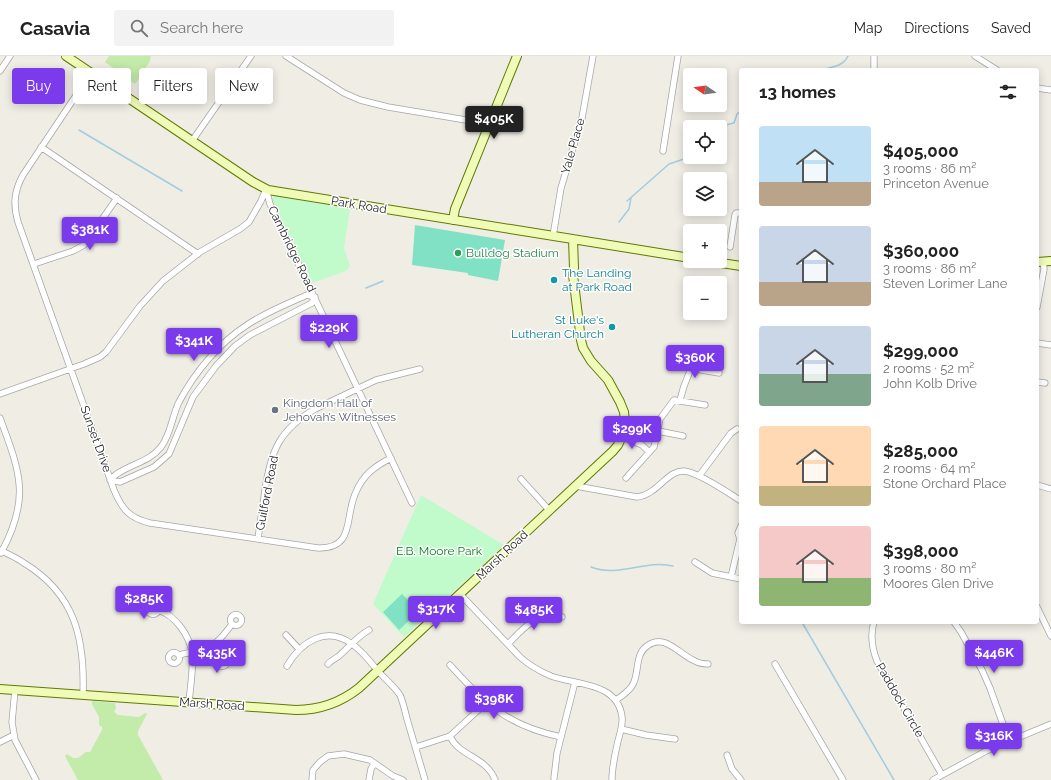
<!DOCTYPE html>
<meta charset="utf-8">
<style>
:root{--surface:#fff;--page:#f2f2f2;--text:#222;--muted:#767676;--line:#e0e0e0;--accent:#7c3aed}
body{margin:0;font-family:Raleway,sans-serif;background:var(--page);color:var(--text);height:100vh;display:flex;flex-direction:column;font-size:15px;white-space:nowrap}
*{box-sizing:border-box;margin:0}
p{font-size:13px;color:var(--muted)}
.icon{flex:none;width:22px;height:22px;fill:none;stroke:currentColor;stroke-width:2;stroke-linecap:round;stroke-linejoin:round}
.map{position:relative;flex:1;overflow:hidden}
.details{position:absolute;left:739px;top:12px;width:300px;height:556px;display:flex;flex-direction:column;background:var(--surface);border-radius:4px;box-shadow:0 2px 10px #0003}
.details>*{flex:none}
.hud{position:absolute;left:12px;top:12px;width:380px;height:36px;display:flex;gap:8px}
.needle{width:26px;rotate:283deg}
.fabs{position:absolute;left:683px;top:12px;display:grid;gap:8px}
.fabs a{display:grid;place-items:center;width:44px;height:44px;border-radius:4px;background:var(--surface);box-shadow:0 2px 10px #0003;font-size:20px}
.price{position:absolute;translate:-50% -34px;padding:0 9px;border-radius:4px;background:var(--accent);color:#fff;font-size:13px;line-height:26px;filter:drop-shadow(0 1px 2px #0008)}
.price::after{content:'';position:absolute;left:50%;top:24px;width:12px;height:9px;margin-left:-6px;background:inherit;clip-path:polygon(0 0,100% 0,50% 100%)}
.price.on{background:#222;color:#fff}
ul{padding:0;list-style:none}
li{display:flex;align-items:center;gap:12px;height:100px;padding:0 20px}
li span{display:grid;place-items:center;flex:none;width:112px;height:80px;border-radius:4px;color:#555}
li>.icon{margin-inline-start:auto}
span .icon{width:48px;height:48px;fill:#fffc;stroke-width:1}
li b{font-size:17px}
h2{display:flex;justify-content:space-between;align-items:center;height:48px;padding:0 20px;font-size:17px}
.chip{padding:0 14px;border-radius:4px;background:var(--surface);box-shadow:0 2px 10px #0003;font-size:14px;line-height:36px}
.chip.on{background:var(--accent);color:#fff}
header{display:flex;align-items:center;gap:24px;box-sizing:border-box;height:56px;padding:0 20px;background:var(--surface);border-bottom:1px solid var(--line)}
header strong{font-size:19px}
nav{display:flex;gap:22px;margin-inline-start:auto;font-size:14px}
.search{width:280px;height:36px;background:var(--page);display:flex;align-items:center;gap:10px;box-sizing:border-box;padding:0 14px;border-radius:4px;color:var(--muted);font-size:15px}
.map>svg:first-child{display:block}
</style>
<header>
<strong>Casavia</strong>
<div class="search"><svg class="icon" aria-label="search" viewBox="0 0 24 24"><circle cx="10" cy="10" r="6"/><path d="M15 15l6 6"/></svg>Search here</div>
<nav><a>Map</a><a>Directions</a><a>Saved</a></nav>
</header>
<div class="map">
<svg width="1051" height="724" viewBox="0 0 1051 724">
<rect width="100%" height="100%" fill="#f0ede5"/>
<path fill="#c3ebaa" d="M109 0H151L150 5 135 28 105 6Z
M92 645 115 647 116 652 114 656 118 659 139 661 145 657 147 658 138 675V679L163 724H78L65 700 67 698 73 702H78L86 696H90L102 674V671L99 669V661L92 648Z"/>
<path fill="#c1fbcb" d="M275 140 350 153 344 192 350 210 346 215 312 227 273 147 272 142Z
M421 439 504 489 404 581 373 548Z"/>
<path fill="#81e1c5" d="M415 169 505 184 498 225 468 219V217L412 209Z
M402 538 419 555 399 574 383 556Z"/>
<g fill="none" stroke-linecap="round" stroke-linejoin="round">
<path stroke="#a4cbde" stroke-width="1.5" d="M820 14C831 11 843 11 848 0
M717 71 734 67 737 58 741 55
M79 74 182 135
M627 145 669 108 684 103 690 98
M619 166 629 153 631 142
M366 232 383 225
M591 511C618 522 646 503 673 510
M800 566 803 568 894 724"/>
<g stroke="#a6a6a6" stroke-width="7">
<path id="street" d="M286 0 344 37 360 44 388 51 472 65 489 69
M975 0 997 14
M874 14V0
M0 15 10 0
M91 17 23 119C14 135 13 149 18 166L114 434C122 453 129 462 150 467L318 492C356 493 344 460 356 436 363 419 375 410 391 402
M1037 32 1051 34
M192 85 251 0
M41 91 198 198
M663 95 678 0
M266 133 270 148 412 447
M553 180 561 132 582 62 593 0
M730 191 735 159 736 157H741
M34 208 73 195 84 189 117 142
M307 239 315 241 312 247 250 279 235 290 216 310 193 341 169 398 154 411 120 426 110 424C113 421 116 418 120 416 134 407 150 405 161 391 171 378 172 360 179 346 195 316 219 287 247 269 266 256 287 248 307 239Z
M1037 251 1044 213 1043 205
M1037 287 1051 289
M1037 326 1045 327
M0 338 84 308 100 301 106 296 140 250 163 225 200 196 240 173 249 166 261 145 266 133
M680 344 684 330 690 315 696 313 719 317
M0 362C20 416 31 442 1 497
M658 375 683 380
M622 381 642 389 649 396
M699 420 731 377 737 373
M626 422 654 391 660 363 674 344 705 349
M521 423 550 455
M1037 429 1051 433
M576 430 637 441C648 440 656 432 665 424 671 419 676 415 684 415 697 416 729 437 741 445
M741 470 738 477 740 483 741 482
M258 483C260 467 263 450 265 434 271 395 279 374 315 353L376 324 420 313
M0 494C8 498 17 502 24 507 75 538 85 582 83 639
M695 506 712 517 741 523
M731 521 740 483
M460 538 520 601C529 609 539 615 551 620 576 629 618 626 622 661 623 669 620 677 618 685 615 698 612 710 612 724
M147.5 553a5.5 5.5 0 1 1 11 0a5.5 5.5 0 1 1-11 0Z
M1037 551 1051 580
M158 554C175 559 189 579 192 596 194 609 190 633 189 647
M230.5 564a5.5 5.5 0 1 1 11 0a5.5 5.5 0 1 1-11 0Z
M533 565 518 552 517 549 520 546C531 546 540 552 543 562
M874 566C870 579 872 592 877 605L942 719
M954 566 961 576 982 614 990 632 1009 685
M286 579 299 593
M508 588C525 571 534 557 562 561
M213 589 219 600
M168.5 602a5.5 5.5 0 1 1 11 0a5.5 5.5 0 1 1-11 0Z
M179 599C186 597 194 596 201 594 215 591 224 579 232 568
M216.5 605a5.5 5.5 0 1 1 11 0a5.5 5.5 0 1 1-11 0Z
M328 608C331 604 336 603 340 599 350 590 358 580 369 574
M775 608 843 724
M450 609C485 648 508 670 561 681
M287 610C301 586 326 569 352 588 362 595 370 605 377 614 384 622 394 630 400 639 403 646 405 655 407 663 413 683 419 703 425 724
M15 634 12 666 15 684 36 724
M616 644C622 640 628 636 632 630 640 618 634 599 647 590 664 577 678 597 693 604 698 607 703 608 708 608
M621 673 646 679 675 683
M450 680C458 700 487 701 495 724
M0 686 14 679
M416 691 450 680 486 647
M727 699 732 713 741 724
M554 722 557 697 575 626
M312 724 313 714 320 706 328 700 344 698 370 704 393 720 403 724
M369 724 371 713 374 708
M933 724 986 695 1051 668"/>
</g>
<g stroke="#607902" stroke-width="10">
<path id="secondary" d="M66 0 253 126 268 134 690 202
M453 164 455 153 517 0
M708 205 741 210
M1037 206 1051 205
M0 633 296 654C320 654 340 647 359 632L613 395 618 389 624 376 625 365 624 356 620 346 608 324 591 305 583 292 581 284 573 219 574 212 573 183"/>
</g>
<use href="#street" stroke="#fff" stroke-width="5.5"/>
<use href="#secondary" stroke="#f1fbb8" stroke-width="8"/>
</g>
<circle fill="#2e9e5b" stroke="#fff" stroke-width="1.5" cx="458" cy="197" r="4"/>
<g fill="#0f9aa8" stroke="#fff" stroke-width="1.5">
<circle cx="554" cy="224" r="4"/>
<circle cx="612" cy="271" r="4"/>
</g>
<circle fill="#6b7280" stroke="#fff" stroke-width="1.5" cx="275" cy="354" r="4"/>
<g text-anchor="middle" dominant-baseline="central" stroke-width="3" stroke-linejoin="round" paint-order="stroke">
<g font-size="12" fill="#1f1f1f" stroke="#fff">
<text transform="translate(573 90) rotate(-74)">Yale Place</text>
<text transform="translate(359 149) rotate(9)">Park Road</text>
<text transform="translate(292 193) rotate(64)">Cambridge Road</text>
<text transform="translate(96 383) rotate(70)">Sunset Drive</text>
<text transform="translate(267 437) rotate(-79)">Guilford Road</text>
<text transform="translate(502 499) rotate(-43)">Marsh Road</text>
<text transform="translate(900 644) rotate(60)">Paddock Circle</text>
<text transform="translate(212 648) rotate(4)">Marsh Road</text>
</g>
<g font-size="12" fill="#27864d" stroke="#fff" text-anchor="start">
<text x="466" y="197">Bulldog Stadium</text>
</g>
<g font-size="12" fill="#0d838f" stroke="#fff" text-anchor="start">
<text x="562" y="217">The Landing<tspan x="562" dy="14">at Park Road</tspan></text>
<text x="604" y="264" text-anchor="end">St Luke's<tspan x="604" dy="14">Lutheran Church</tspan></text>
</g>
<g font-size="12" fill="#5b616d" stroke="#fff" text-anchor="start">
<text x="283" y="347">Kingdom Hall of<tspan x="283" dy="14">Jehovah’s Witnesses</tspan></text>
</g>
<g font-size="12" fill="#09811f" stroke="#fff">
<text x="439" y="495">E.B. Moore Park</text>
</g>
</g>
</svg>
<div class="fabs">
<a><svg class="needle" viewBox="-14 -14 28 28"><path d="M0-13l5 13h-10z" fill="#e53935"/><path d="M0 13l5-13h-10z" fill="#767676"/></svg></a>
<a><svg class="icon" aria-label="locate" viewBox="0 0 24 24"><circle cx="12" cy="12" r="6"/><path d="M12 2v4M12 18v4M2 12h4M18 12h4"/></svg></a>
<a><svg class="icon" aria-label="layers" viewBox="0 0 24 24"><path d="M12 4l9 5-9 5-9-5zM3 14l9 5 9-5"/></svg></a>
<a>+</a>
<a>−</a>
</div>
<b class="price on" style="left:494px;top:84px">$405K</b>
<b class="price" style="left:90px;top:195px">$381K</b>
<b class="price" style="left:329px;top:293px">$229K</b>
<b class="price" style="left:194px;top:306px">$341K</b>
<b class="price" style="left:695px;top:323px">$360K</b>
<b class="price" style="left:632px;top:394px">$299K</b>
<b class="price" style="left:144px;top:564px">$285K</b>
<b class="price" style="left:436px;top:574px">$317K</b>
<b class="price" style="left:534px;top:575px">$485K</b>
<b class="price" style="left:217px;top:618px">$435K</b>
<b class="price" style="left:994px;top:618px">$446K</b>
<b class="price" style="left:494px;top:664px">$398K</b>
<b class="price" style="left:994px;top:701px">$316K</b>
<div class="hud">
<a class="chip on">Buy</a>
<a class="chip">Rent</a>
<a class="chip">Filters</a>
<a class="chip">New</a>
</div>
<section class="details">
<h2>13 homes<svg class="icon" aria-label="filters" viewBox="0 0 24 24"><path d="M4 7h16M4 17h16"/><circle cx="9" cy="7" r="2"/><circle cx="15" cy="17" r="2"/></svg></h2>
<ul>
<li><span style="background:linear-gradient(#bfe0f5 70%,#b9a48a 0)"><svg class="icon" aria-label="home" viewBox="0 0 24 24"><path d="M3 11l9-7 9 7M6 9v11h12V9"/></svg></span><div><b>$405,000</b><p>3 rooms · 86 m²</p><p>Princeton Avenue</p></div></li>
<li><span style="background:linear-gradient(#c9d6e8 70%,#b9a48a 0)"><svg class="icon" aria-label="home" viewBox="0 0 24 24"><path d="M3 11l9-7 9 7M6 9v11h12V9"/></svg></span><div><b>$360,000</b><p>3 rooms · 86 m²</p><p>Steven Lorimer Lane</p></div></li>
<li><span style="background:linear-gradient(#c9d6e8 60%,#7fa58c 0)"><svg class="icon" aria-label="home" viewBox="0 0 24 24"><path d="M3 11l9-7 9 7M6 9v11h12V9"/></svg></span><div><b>$299,000</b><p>2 rooms · 52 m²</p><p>John Kolb Drive</p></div></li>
<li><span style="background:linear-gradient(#ffd9b3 75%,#c2b280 0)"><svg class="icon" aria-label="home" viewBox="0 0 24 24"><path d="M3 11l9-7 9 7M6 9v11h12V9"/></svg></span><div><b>$285,000</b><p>2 rooms · 64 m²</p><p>Stone Orchard Place</p></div></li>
<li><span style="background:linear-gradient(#f6c9c9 65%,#8fb573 0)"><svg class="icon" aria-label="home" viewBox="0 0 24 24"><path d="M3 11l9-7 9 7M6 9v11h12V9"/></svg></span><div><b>$398,000</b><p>3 rooms · 80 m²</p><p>Moores Glen Drive</p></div></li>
</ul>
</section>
</div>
